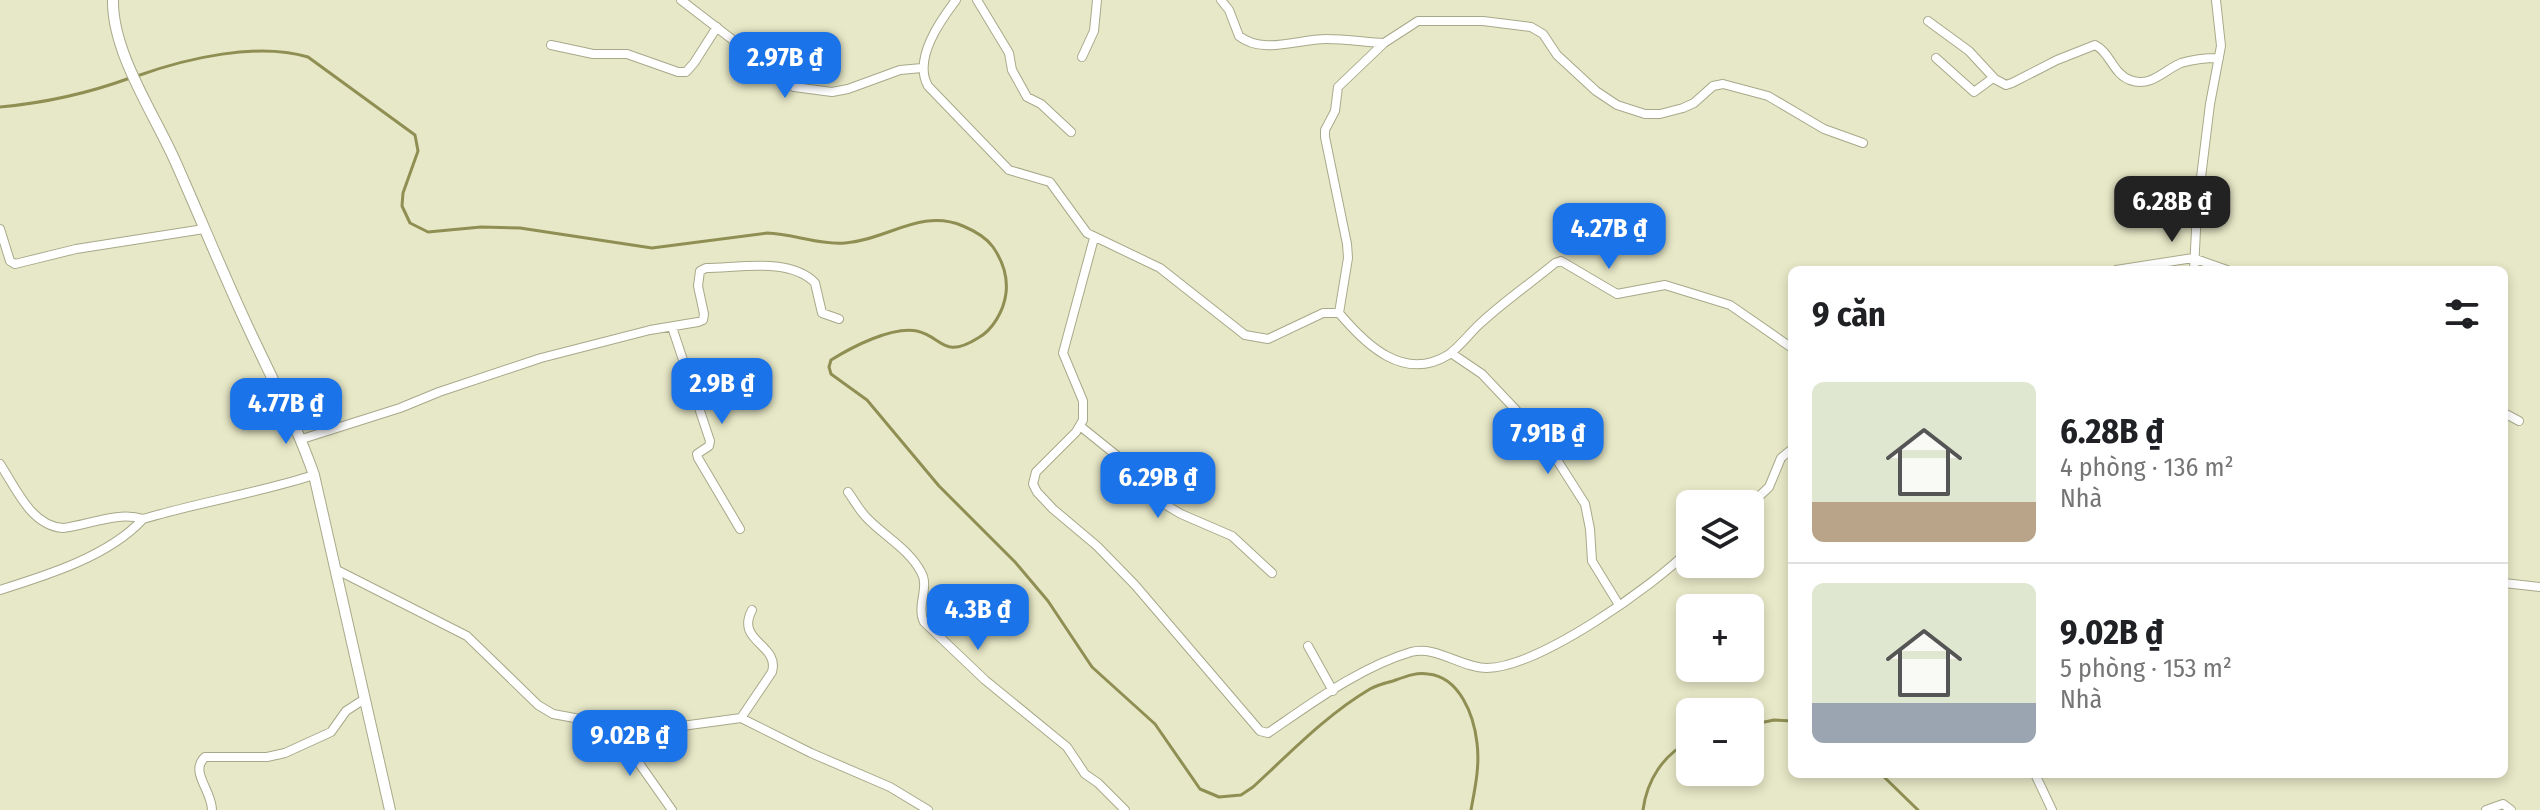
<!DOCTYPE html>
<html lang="vi">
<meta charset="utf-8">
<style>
:root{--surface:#fff;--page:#f6f6f6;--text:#202124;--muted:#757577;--line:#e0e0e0;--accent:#1a73e8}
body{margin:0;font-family:"Fira Sans Condensed",sans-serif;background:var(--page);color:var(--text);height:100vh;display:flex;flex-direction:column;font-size:30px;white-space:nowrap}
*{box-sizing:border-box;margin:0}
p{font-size:26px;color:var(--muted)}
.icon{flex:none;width:44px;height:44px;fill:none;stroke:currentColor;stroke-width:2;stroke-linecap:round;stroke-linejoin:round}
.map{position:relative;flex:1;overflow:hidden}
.sheet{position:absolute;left:1788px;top:266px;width:720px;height:512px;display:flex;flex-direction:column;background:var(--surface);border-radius:12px;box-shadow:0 4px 12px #0003}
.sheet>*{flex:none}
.controls{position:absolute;left:1676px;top:490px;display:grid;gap:16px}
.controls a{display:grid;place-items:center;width:88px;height:88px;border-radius:12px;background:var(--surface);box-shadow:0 4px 12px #0003;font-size:40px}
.price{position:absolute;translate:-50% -68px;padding:0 18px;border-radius:16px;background:var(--accent);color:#fff;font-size:26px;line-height:52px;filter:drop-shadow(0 2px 4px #0008)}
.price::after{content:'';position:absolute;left:50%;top:48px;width:24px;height:18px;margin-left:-12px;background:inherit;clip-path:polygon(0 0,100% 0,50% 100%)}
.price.active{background:#222;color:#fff}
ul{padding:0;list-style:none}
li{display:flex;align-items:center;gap:24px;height:200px;padding:0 24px}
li+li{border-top:2px solid var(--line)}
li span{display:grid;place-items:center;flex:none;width:224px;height:160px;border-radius:12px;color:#555}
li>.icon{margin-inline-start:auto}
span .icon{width:96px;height:96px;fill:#fffc;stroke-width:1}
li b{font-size:34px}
h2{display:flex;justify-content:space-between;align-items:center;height:96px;padding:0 24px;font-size:34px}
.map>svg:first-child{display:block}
</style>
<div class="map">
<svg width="2540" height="810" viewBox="0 0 2540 810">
<rect width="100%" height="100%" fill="#e7e8c7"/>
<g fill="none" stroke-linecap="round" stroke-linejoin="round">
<path stroke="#8f8f54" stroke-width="3" d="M137 76C187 58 257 42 308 57L415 135 418 151 403 193 402 206 410 223 428 232 481 227 520 228 652 248 767 233C794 234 819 245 845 243 887 240 921 208 963 226 975 231 986 237 993 247 1002 260 1008 276 1006 293 1004 310 993 330 978 338 943 360 943 337 917 331 892 326 852 347 831 360L829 367 831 374 867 400 939 486 1015 562 1048 601 1092 667 1155 724 1200 789 1219 797 1241 795 1253 787C1290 753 1326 715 1370 689 1377 685 1385 683 1393 681 1404 677 1416 672 1428 674 1460 677 1474 716 1477 743 1480 766 1475 788 1471 810
M0 107C44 103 89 93 130 78
M1750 725 1774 720 1792 721
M1881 774 1918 810
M1643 810C1647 780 1663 755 1690 741"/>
<g stroke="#a8a98a" stroke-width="10">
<path id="minor" d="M681 0 794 87 832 92 848 89 900 70 922 68
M956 0C940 21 913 59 928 86L1009 170 1050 182 1087 233 1160 268 1245 335 1268 339 1323 313H1339C1366 345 1404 382 1448 355 1461 346 1471 331 1483 321 1506 300 1531 283 1555 263L1561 261 1617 294 1665 285 1730 305 1792 348
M977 0 1009 53 1012 70 1027 97 1041 104 1071 132
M1221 0 1229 10 1239 36C1263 55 1298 39 1326 39 1346 39 1365 42 1384 43
M1928 21 1969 51 1994 78
M551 45 593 54H627L678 72H686L694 63 717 27
M1082 57 1094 31 1097 0
M1936 58 1974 92 1993 78 2006 85 2012 83 2057 60 2095 45C2110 52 2113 74 2130 80 2151 88 2164 70 2181 63 2194 59 2206 58 2219 58
M0 229 10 261 15 264 76 249 204 229
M1094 238 1063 353 1083 401V420L1076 432 1036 472 1033 484 1037 492 1053 509 1097 546 1135 585 1260 731 1268 733C1312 703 1360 667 1411 652 1436 645 1461 668 1487 668 1539 667 1654 586 1690 549
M2116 270 2193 258 2227 270
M2194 270 2197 210 2210 104 2221 46 2216 0
M1339 313 1348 258 1347 244 1325 137V130L1335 111 1338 87 1384 43 1418 21H1483L1531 27 1543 34 1557 55 1596 91 1617 105 1645 114H1660L1683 108 1694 103 1713 86 1723 84 1768 96 1824 129 1863 143
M672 327 710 441 709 446 697 454 698 458 740 529
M1451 353 1482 374 1516 410 1557 460 1585 504 1590 529 1592 561 1619 605
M2504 413 2519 421
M1080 426 1131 467 1142 487 1154 498 1181 514 1232 536 1272 573
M302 439 400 408 439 392 541 358 650 330 698 322 703 320 704 314 698 286 700 271 706 268C738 268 790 257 815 283L822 313 839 319
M0 464C16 488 31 526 63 528 88 525 118 511 143 519 200 502 258 493 314 475
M848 492C854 500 859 510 867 518 884 536 909 549 921 572 930 587 916 606 924 622L985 680 1067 747 1085 774 1098 783 1125 810
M1750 505 1769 487 1781 458 1792 449
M335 569 467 636 538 705 553 714 618 726H682L741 718 811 753 890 787 928 810
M2504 583 2540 587
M0 590C48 575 109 556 143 519
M1308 646 1333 691
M741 718 772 672C780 644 735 642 752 610
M618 726 641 766 672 810
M2035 774 2052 810
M212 810C212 790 189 772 205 757H267L285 753 331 732 346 711 363 700
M2486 810 2503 804 2511 810"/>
</g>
<g stroke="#a8a98a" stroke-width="12">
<path id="tertiary" d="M113 0C112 53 155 115 176 163 200 217 222 271 247 325 270 375 296 423 314 475L390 810"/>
</g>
<use href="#minor" stroke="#fff" stroke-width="8"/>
<use href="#tertiary" stroke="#fff" stroke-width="10"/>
</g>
</svg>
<div class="controls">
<a><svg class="icon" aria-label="layers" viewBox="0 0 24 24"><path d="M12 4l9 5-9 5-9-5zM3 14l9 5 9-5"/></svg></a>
<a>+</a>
<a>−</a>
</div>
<b class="price" style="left:785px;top:100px">2.97B ₫</b>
<b class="price active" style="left:2172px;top:244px">6.28B ₫</b>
<b class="price" style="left:1609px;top:271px">4.27B ₫</b>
<b class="price" style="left:722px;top:426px">2.9B ₫</b>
<b class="price" style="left:286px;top:446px">4.77B ₫</b>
<b class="price" style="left:1548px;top:476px">7.91B ₫</b>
<b class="price" style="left:1158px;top:520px">6.29B ₫</b>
<b class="price" style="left:978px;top:652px">4.3B ₫</b>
<b class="price" style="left:630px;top:778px">9.02B ₫</b>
<section class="sheet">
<h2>9 căn<svg class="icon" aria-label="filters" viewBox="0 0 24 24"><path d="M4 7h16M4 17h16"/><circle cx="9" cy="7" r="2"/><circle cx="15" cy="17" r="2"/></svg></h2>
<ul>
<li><span style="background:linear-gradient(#dfe7d0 75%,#b9a48a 0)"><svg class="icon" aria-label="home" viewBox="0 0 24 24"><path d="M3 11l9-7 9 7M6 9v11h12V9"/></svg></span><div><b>6.28B ₫</b><p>4 phòng · 136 m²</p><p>Nhà</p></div></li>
<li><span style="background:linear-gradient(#dfe7d0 75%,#9aa5b1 0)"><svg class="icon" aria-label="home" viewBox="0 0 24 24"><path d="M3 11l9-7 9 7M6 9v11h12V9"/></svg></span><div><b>9.02B ₫</b><p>5 phòng · 153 m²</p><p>Nhà</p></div></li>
</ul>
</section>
</div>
